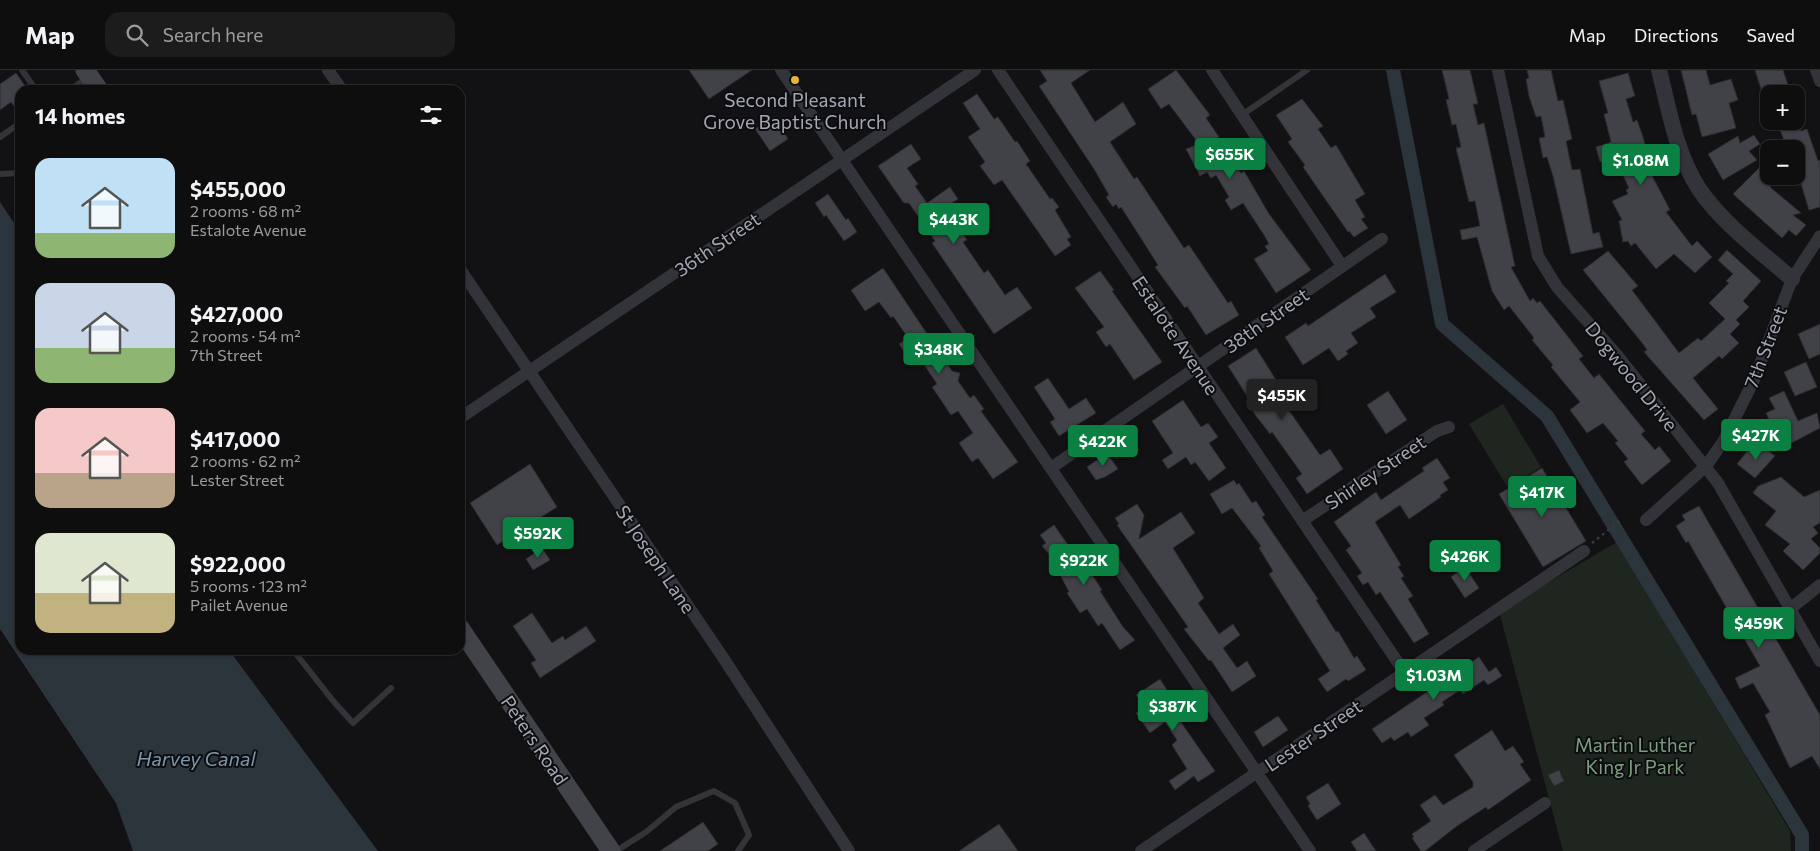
<!DOCTYPE html>
<meta charset="utf-8">
<style>
:root{--surface:#0e0e0f;--page:#1c1c1d;--text:#f1f3f6;--muted:#9b9c9e;--line:#2e2e2f;--accent:#0b8043}
body{margin:0;font-family:Commissioner,sans-serif;background:var(--page);color:var(--text);height:100vh;display:flex;flex-direction:column;font-size:19px;white-space:nowrap}
*{box-sizing:border-box;margin:0}
p{font-size:16px;color:var(--muted)}
.icon{flex:none;width:28px;height:28px;fill:none;stroke:currentColor;stroke-width:2;stroke-linecap:round;stroke-linejoin:round}
.map{position:relative;flex:1;overflow:hidden}
.details{position:absolute;left:15px;top:15px;width:450px;height:570px;display:flex;flex-direction:column;background:var(--surface);border-radius:15px;box-shadow:0 1px 4px #0004,0 0 0 1px var(--line)}
.details>*{flex:none}
.tools{position:absolute;left:1760px;top:15px;display:grid;gap:10px}
.tools a{display:grid;place-items:center;width:45px;height:45px;border-radius:10px;background:var(--surface);box-shadow:0 1px 4px #0004,0 0 0 1px var(--line);font-size:25px}
.price{position:absolute;translate:-50% -42px;padding:0 11px;border-radius:5px;background:var(--accent);color:#fff;font-size:16px;line-height:32px;filter:drop-shadow(0 1px 2px #0008)}
.price::after{content:'';position:absolute;left:50%;top:30px;width:15px;height:11px;margin-left:-8px;background:inherit;clip-path:polygon(0 0,100% 0,50% 100%)}
.price.active{background:#222;color:#fff}
ul{padding:0;list-style:none}
li{display:flex;align-items:center;gap:15px;height:125px;padding:0 20px}
li span{display:grid;place-items:center;flex:none;width:140px;height:100px;border-radius:15px;color:#555}
li>.icon{margin-inline-start:auto}
span .icon{width:60px;height:60px;fill:#fffc;stroke-width:1}
li b{font-size:21px}
h2{display:flex;justify-content:space-between;align-items:center;height:60px;padding:0 20px;font-size:21px}
header{display:flex;align-items:center;gap:30px;box-sizing:border-box;height:70px;padding:0 25px;background:var(--surface);border-bottom:1px solid var(--line)}
header strong{font-size:24px}
nav{display:flex;gap:28px;margin-inline-start:auto;font-size:18px}
.search{width:350px;height:45px;background:var(--page);display:flex;align-items:center;gap:12px;box-sizing:border-box;padding:0 18px;border-radius:15px;color:var(--muted);font-size:19px}
.map>svg:first-child{display:block}
</style>
<header>
<strong>Map</strong>
<div class="search"><svg class="icon" aria-label="search" viewBox="0 0 24 24"><circle cx="10" cy="10" r="6"/><path d="M15 15l6 6"/></svg>Search here</div>
<nav><a>Map</a><a>Directions</a><a>Saved</a></nav>
</header>
<div class="map">
<svg width="1820" height="781" viewBox="0 0 1820 781">
<rect width="100%" height="100%" fill="#121214"/>
<path fill="#1f2620" d="M1503 334 1541 397 1508 418 1469 354Z
M1617 472 1790 761 1791 781H1563L1499 541Z"/>
<path fill="#2c343c" d="M0 132 20 162V580H229L378 781H133L116 733 0 559Z"/>
<g fill="none" stroke-linecap="round" stroke-linejoin="round">
<path stroke="#2c343c" stroke-width="14" d="M1393 0 1442 254 1547 346 1802 765V781"/>
</g>
<path fill="#414247" stroke="#2c2c30" d="M689 0H752L709 29Z
M1040 0H1090L1071 13 1095 52 1123 32 1136 54 1110 72 1134 109 1137 107 1184 178 1189 175 1228 233 1231 231 1239 245 1206 265 1187 236 1185 238 1155 197 1158 195 1121 137 1119 139 1116 134 1113 137 1106 127 1109 125 1094 99 1039 16 1047 11Z
M1176 0 1210 45 1206 48 1219 67 1217 68 1241 103 1244 101 1269 144 1311 200 1276 223 1254 189 1268 181 1265 176 1269 174 1264 165 1243 133 1231 140 1225 130 1229 127 1216 105 1211 108 1207 102 1200 106 1186 79 1199 74 1169 34 1161 39 1148 19Z
M1442 0H1470L1478 34H1473L1478 55 1484 53 1515 196 1511 197 1530 231 1533 228 1537 233 1540 231 1583 286 1579 289 1594 308 1599 304 1645 361 1641 364 1655 380 1659 376 1671 391 1642 415 1624 392 1628 389 1615 373 1618 371 1603 353 1587 363 1570 340 1580 332 1551 297 1553 295 1532 270 1534 268 1509 236 1504 240 1492 221 1477 167 1462 170 1460 160 1480 156 1475 131 1469 132 1456 78 1461 77 1456 54 1452 55 1446 30 1449 29Z
M1527 0H1551L1558 31 1563 30 1572 69 1566 71 1572 100 1580 99 1593 164 1599 162 1603 177 1571 184 1553 106 1547 87 1543 88 1539 68 1545 67 1541 46 1536 47 1529 26 1526 9 1529 8Z
M1681 0H1706L1710 15 1731 9 1738 30 1729 33 1736 58 1702 67 1696 44 1692 45Z
M1755 0H1783L1791 24H1768L1767 18 1761 19Z
M16 3 28 20H20V45L11 32 0 40V14Z
M1628 3 1635 26 1626 29 1633 52 1637 50 1643 67 1649 90 1645 92 1670 140 1666 142 1692 176 1697 171 1712 187 1695 203 1674 184 1656 199 1635 173 1631 176 1628 171 1623 172 1619 151 1622 150 1612 131 1628 124 1626 120 1629 118 1620 99 1612 101 1609 89 1600 92 1596 77 1611 72 1604 44 1608 43 1599 11Z
M977 24 994 49 998 47 1015 72 1017 71 1030 91 1026 94 1050 129 1052 128 1059 137 1055 140 1071 167 1067 169 1071 175 1055 186 1002 110 994 115 980 96 985 92 968 67 980 59 963 33Z
M1302 29 1323 56 1318 59 1331 78 1336 75 1365 124 1355 130 1365 147 1361 149 1368 158 1354 167 1349 161 1348 162 1303 97 1305 95 1288 72 1292 69 1276 45Z
M774 47 788 69 770 81 755 59Z
M1777 51H1798L1801 61 1807 59 1818 91 1820 90V137L1809 140 1796 97V79H1787Z
M1754 65 1760 74 1749 81 1757 90 1723 110 1708 84 1738 66 1740 73Z
M911 74 921 89 907 98 918 114 915 116 927 133 950 117 958 129 944 138 967 170 963 172 984 203 988 200 1005 225 1017 217 1032 238 994 264 932 173 935 171 909 133H904L901 129 878 96Z
M1762 95 1769 103V106L1776 111 1770 117 1801 143 1793 145 1806 155 1796 166 1789 160 1782 168 1733 124Z
M828 124 846 150 848 148 857 162 844 171 826 145 824 147 815 133Z
M1727 180 1761 211 1743 231 1749 237 1736 250 1740 254 1730 264 1739 273 1722 289 1719 286 1693 308 1718 339 1704 350 1644 282 1647 280 1643 274 1583 200 1608 181 1638 216 1632 220 1679 283 1698 268 1701 271 1725 249 1709 233 1729 213 1726 211 1733 204 1718 190Z
M883 198 952 301 960 303 958 311 970 328 974 325 984 339 981 341 1018 392 993 409 978 388 972 392 959 373 973 363 958 341 951 345 932 317 937 314 915 281 907 286 899 274 908 268 893 246 891 248 879 232 865 241 851 220Z
M1100 201 1114 220 1112 221 1162 292 1134 310 1110 274 1106 277 1096 262 1104 257 1075 218Z
M1385 204 1396 222 1370 238 1376 247 1351 263 1358 273 1346 281 1348 284 1338 291 1329 278 1303 295 1285 267 1306 253 1308 256Z
M1820 254V284L1809 289 1798 264Z
M1256 278 1286 326 1281 329 1320 385 1330 379 1343 399 1307 424 1296 408 1302 404 1272 362 1270 364 1256 346 1246 331 1249 329 1228 296Z
M1806 292 1817 317 1795 326 1784 302Z
M1048 308 1069 339 1086 328 1096 343 1059 366 1050 352 1055 349 1034 317Z
M1388 321 1407 350 1386 364 1367 335Z
M1784 321 1798 351 1817 343 1820 358 1782 378 1766 343 1775 339 1769 328Z
M1183 330 1201 357 1208 353 1218 367 1209 373 1226 398 1209 411 1195 392 1191 395 1186 387 1168 399 1162 390 1173 383 1152 351Z
M1761 375 1775 386 1755 408 1737 394 1749 379 1754 383Z
M1107 383 1118 399 1105 407 1096 410 1087 397Z
M1437 388 1450 408 1443 412 1448 420 1440 425 1441 427 1409 449 1400 435 1375 452 1401 495 1398 497 1404 506 1401 508 1413 526 1408 529 1429 564 1414 573 1380 522 1376 525 1368 512 1363 515 1357 506 1362 503 1346 480 1351 476 1334 452 1376 422 1381 430 1418 405 1424 401 1422 398Z
M530 394 557 437 497 475 470 433Z
M1542 398 1586 471 1543 497 1499 424Z
M1781 407 1804 427 1820 420V453L1813 457 1818 463 1811 469 1820 478V483L1803 500 1783 481 1790 474 1765 455 1776 441 1753 423 1758 416Z
M1234 410 1237 415 1239 413 1252 433 1256 431 1265 445 1262 447 1318 529 1316 530 1336 562 1338 561 1354 588 1357 586 1366 600 1348 611 1346 609 1327 622 1318 609 1330 601 1269 504 1273 501 1259 478 1261 476 1232 438 1222 444 1210 424Z
M1137 434 1144 445 1139 469 1181 442 1195 463 1173 478 1204 528 1198 533 1219 564 1233 554 1240 565 1223 578 1237 598 1247 591 1256 606 1232 622 1211 590 1209 591 1184 559 1188 557 1117 455 1119 454 1115 448Z
M1699 436 1820 645V699L1812 686 1790 698 1765 645 1770 642 1753 613 1740 619 1735 608 1760 596 1688 471 1686 473 1676 456 1685 450 1682 445Z
M1054 455 1073 482 1080 478 1088 491 1085 494 1102 520 1100 521 1123 557 1135 570 1120 580 1102 553 1098 556 1087 539 1080 543 1067 523 1069 522 1050 485 1042 476 1046 473 1040 465Z
M542 478 550 490 533 500 526 489Z
M1465 497 1479 518 1465 528 1451 507Z
M532 543 552 573 563 566 565 570 586 556 596 571 540 608 531 593 536 590 513 556Z
M1479 587 1489 602 1496 597 1502 606 1488 615 1484 610 1463 624 1460 620 1442 632 1444 635 1424 648 1429 655 1411 667 1408 662 1394 671 1391 667 1382 673 1372 659Z
M1160 609 1182 643 1184 648 1180 651 1215 701 1198 712 1194 706 1175 720 1169 711 1187 699 1172 675 1177 670 1165 652 1150 663 1136 643 1145 637 1136 625Z
M1278 646 1288 660 1263 677 1254 662Z
M1492 660 1505 681 1513 676 1524 692 1520 694 1531 710 1488 740 1486 737 1457 756 1425 781H1421L1412 768 1414 767 1412 764 1431 751 1420 735 1435 725 1443 735 1473 717V712L1454 685Z
M1559 700 1564 711 1554 716 1548 705Z
M1328 713 1341 734 1317 750 1308 736 1310 734 1306 727Z
M703 752 718 774 708 781H660Z
M999 754 1018 781H959Z
M1364 763 1376 781H1357L1351 772Z"/>
<g fill="none" stroke-linecap="round" stroke-linejoin="round">
<path stroke="#393b3f" stroke-width="2.5" stroke-dasharray="2.5 4" stroke-linecap="butt" d="M1592 473 1621 450"/>
<path stroke="#333439" stroke-width="6" d="M22 0 36 20
M70 20 87 8
M1242 45 1307 0
M0 67 20 53
M0 104 20 103
M293 580 334 632 353 653 391 618
M616 781 646 762 676 737 714 721 735 733 749 765 738 781"/>
<path stroke="#333439" stroke-width="12" d="M328 0 342 20
M781 0 1310 781
M998 0 1405 603
M1212 0 1342 196
M1498 0 1538 186 1557 217 1617 285 1718 413 1820 591
M1816 0 1820 11
M460 199 722 586 849 781
M460 348 975 0
M1051 398 1382 169
M1646 450 1706 396 1723 372 1754 310 1792 209 1820 166
M1302 451 1437 361 1449 357
M1790 539 1820 515
M1141 781 1584 481
M1474 781 1545 733"/>
<path stroke="#333439" stroke-width="16" d="M1659 0C1669 39 1676 84 1699 119 1723 154 1760 181 1792 209"/>
<path stroke="#424348" stroke-width="19" d="M85 0 99 20
M460 558 611 781"/>
</g>
<circle fill="#e9b435" stroke="#0d0d0f" stroke-width="2" cx="795" cy="10" r="5"/>
<g text-anchor="middle" dominant-baseline="central" stroke-width="4" stroke-linejoin="round" paint-order="stroke">
<g font-size="19" fill="#a4a8b4" stroke="#0d0d0f">
<text x="795" y="29">Second Pleasant<tspan x="795" dy="22">Grove Baptist Church</tspan></text>
</g>
<g font-size="19" fill="#a4a8b4" stroke="#0d0d0f">
<text transform="translate(717 174) rotate(-34)">36th Street</text>
<text transform="translate(1266 250) rotate(-35)">38th Street</text>
<text transform="translate(1176 265) rotate(56)">Estalote Avenue</text>
<text transform="translate(1765 277) rotate(-69)">7th Street</text>
<text transform="translate(1632 306) rotate(51)">Dogwood Drive</text>
<text transform="translate(1375 402) rotate(-34)">Shirley Street</text>
<text transform="translate(656 489) rotate(56)">St Joseph Lane</text>
<text transform="translate(1313 665) rotate(-34)">Lester Street</text>
<text transform="translate(535 670) rotate(56)">Peters Road</text>
</g>
<g font-size="19" fill="#7c9e7f" stroke="#0d0d0f">
<text x="1635" y="674">Martin Luther<tspan x="1635" dy="22">King Jr Park</tspan></text>
</g>
<g font-size="20" font-style="italic" fill="#7c95ae" stroke="#0d0d0f">
<text x="196" y="688">Harvey Canal</text>
</g>
</g>
</svg>
<div class="tools">
<a>+</a>
<a>−</a>
</div>
<b class="price" style="left:1230px;top:110px">$655K</b>
<b class="price" style="left:1641px;top:116px">$1.08M</b>
<b class="price" style="left:954px;top:175px">$443K</b>
<b class="price" style="left:939px;top:305px">$348K</b>
<b class="price active" style="left:1282px;top:351px">$455K</b>
<b class="price" style="left:1756px;top:391px">$427K</b>
<b class="price" style="left:1103px;top:397px">$422K</b>
<b class="price" style="left:1542px;top:448px">$417K</b>
<b class="price" style="left:538px;top:489px">$592K</b>
<b class="price" style="left:1465px;top:512px">$426K</b>
<b class="price" style="left:1084px;top:516px">$922K</b>
<b class="price" style="left:1759px;top:579px">$459K</b>
<b class="price" style="left:1434px;top:631px">$1.03M</b>
<b class="price" style="left:1173px;top:662px">$387K</b>
<section class="details">
<h2>14 homes<svg class="icon" aria-label="filters" viewBox="0 0 24 24"><path d="M4 7h16M4 17h16"/><circle cx="9" cy="7" r="2"/><circle cx="15" cy="17" r="2"/></svg></h2>
<ul>
<li><span style="background:linear-gradient(#bfe0f5 75%,#8fb573 0)"><svg class="icon" aria-label="home" viewBox="0 0 24 24"><path d="M3 11l9-7 9 7M6 9v11h12V9"/></svg></span><div><b>$455,000</b><p>2 rooms · 68 m²</p><p>Estalote Avenue</p></div></li>
<li><span style="background:linear-gradient(#c9d6e8 65%,#8fb573 0)"><svg class="icon" aria-label="home" viewBox="0 0 24 24"><path d="M3 11l9-7 9 7M6 9v11h12V9"/></svg></span><div><b>$427,000</b><p>2 rooms · 54 m²</p><p>7th Street</p></div></li>
<li><span style="background:linear-gradient(#f6c9c9 65%,#b9a48a 0)"><svg class="icon" aria-label="home" viewBox="0 0 24 24"><path d="M3 11l9-7 9 7M6 9v11h12V9"/></svg></span><div><b>$417,000</b><p>2 rooms · 62 m²</p><p>Lester Street</p></div></li>
<li><span style="background:linear-gradient(#dfe7d0 60%,#c2b280 0)"><svg class="icon" aria-label="home" viewBox="0 0 24 24"><path d="M3 11l9-7 9 7M6 9v11h12V9"/></svg></span><div><b>$922,000</b><p>5 rooms · 123 m²</p><p>Pailet Avenue</p></div></li>
</ul>
</section>
</div>
